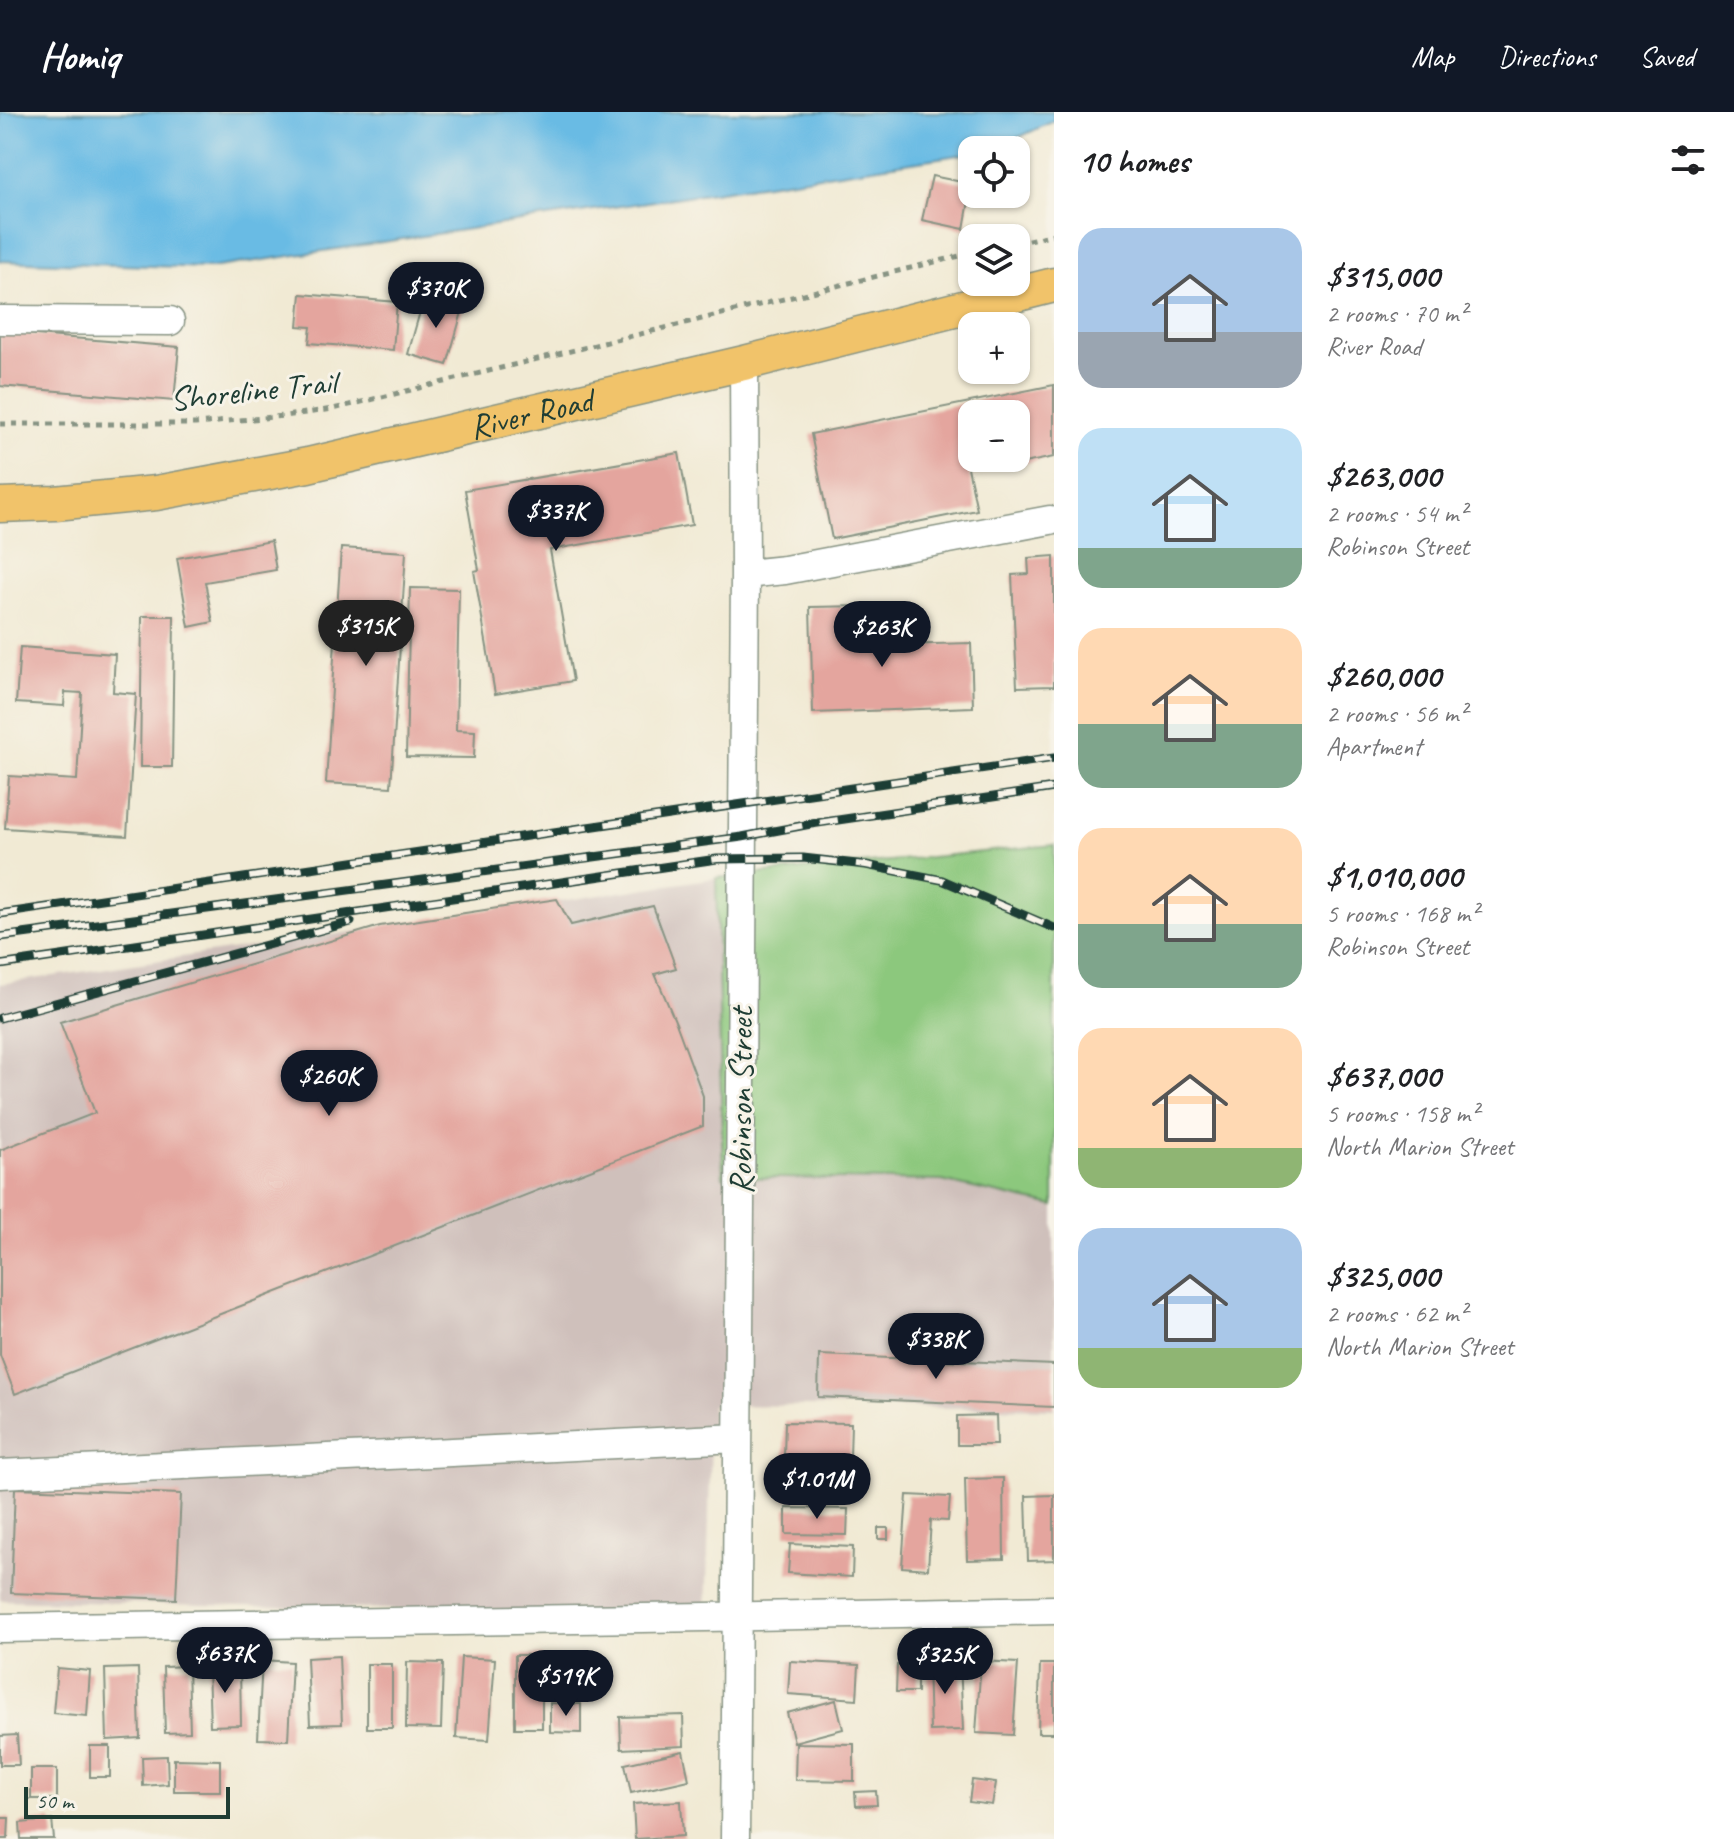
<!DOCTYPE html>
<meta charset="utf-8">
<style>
:root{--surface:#fff;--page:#f6f6f6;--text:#202124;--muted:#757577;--accent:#111827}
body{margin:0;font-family:Caveat,sans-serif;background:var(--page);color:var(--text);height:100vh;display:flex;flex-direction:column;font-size:30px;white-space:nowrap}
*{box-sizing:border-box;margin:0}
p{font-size:26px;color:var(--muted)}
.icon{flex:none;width:44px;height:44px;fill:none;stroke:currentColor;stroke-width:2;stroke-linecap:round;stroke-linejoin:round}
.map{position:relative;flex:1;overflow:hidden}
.side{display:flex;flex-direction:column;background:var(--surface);width:680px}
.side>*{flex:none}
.fabs{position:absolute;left:958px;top:24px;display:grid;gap:16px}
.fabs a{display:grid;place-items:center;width:72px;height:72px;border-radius:16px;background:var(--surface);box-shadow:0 2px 6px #0004;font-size:40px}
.scale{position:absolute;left:24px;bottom:20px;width:206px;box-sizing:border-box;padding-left:8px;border:4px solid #1f3d34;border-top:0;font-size:22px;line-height:28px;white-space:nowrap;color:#1f3d34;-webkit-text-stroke:6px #f7f3e8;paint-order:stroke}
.price{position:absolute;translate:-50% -68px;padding:0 18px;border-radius:28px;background:var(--accent);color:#fff;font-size:26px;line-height:52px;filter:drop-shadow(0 2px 4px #0008)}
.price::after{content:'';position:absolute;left:50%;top:48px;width:24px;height:18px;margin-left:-12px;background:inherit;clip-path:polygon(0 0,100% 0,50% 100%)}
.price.on{background:#222;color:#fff}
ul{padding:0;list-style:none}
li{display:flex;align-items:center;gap:24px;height:200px;padding:0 24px}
li span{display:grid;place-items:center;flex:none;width:224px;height:160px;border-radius:24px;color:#555}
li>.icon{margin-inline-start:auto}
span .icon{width:96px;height:96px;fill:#fffc;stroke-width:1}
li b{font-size:34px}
h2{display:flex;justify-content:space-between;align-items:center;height:96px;padding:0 24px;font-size:34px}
header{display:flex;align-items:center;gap:48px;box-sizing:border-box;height:112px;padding:0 40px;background:var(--accent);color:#fff}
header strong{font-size:38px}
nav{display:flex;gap:44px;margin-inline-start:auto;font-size:28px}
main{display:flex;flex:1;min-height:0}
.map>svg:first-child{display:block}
</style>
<header>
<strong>Homiq</strong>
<nav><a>Map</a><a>Directions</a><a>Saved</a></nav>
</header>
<main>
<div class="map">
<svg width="1054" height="1727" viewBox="0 0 1054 1727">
<rect width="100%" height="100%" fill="#f7f3e8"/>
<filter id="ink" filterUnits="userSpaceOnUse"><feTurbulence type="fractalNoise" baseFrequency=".0125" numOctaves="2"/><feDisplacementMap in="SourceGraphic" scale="16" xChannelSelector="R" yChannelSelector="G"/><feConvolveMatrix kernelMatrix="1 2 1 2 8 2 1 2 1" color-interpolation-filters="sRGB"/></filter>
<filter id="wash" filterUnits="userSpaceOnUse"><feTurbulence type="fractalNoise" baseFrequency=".006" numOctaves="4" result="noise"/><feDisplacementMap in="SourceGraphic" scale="32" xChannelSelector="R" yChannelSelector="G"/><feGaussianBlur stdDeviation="1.8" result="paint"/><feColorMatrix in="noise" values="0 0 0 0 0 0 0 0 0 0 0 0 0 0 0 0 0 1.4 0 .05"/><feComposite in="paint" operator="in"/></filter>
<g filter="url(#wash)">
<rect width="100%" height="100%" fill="#f1ead4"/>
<path fill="#cfc0bb" d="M716 766 723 1065 942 1069 1054 1094V1297L712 1293 706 1505 0 1488V872Z"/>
<path fill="#8cc87d" stroke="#568258" stroke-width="2" d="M1054 733V1094L942 1069 723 1065 716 766Z"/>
<path fill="#69bbe4" stroke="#447c8c" stroke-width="2" d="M0 0H1054V9L991 38H972V41L210 156 0 149Z"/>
<g id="blocks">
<path fill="#e4a59e" d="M932 64 972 72 964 117 922 108Z
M301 182 397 190 393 238 309 231 311 215 298 214Z
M425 182 464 193 447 253 408 242Z
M0 220 179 235 174 289 0 274Z
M1054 273V345L1005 355 1004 346H1016V302H972V345L966 346 977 398 832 427 811 322Z
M679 341 692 413 550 438 573 569 495 582 474 459 479 458 465 378Z
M271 429 276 458 205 470 213 510 189 515 177 446Z
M341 436 406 440 391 675 326 671Z
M1054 444V574L1017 575 1012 463 1029 462 1028 446Z
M410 476 459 477 456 618 475 619 474 646 406 645Z
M863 494 864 534 971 531 973 595 813 601 810 495Z
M142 504H174L172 655H140Z
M20 535 115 542 113 580 136 582 127 724 5 716 9 664 77 668 82 581 65 580 64 594 16 591Z
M557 787 571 813 653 794 676 856 655 862 676 911 703 984V1014L15 1282 0 1243V1038L95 1001 60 910 380 814Z
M819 1243 1054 1253V1295L818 1285Z
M996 1303 997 1333H957V1304Z
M785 1310 851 1311 850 1345 784 1344Z
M849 1356 850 1383 787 1387 786 1360Z
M1003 1366 1004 1447 967 1448 965 1367Z
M15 1376 181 1382 176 1487 11 1481Z
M907 1383 950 1385 948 1409 931 1408 928 1457 902 1455Z
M1054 1383V1448L1028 1449 1026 1384Z
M786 1396 848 1397 847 1423 786 1422Z
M878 1416H888V1427H878Z
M790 1432 853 1435 852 1465 788 1461Z
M515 1543H542V1616H515Z
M339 1544 342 1612 310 1613 307 1546Z
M461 1545 495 1547 489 1628 456 1626Z
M262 1548 292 1550 288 1628 258 1627Z
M790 1549 859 1553 857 1587 788 1582Z
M960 1549 963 1618 930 1619 928 1551Z
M981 1549 1018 1551 1013 1623 976 1621Z
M407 1550 443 1551 441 1617 406 1616Z
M367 1552H392V1616H367Z
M1040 1552H1054V1621H1038Z
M240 1553 241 1613 210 1614 208 1554Z
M897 1553 917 1554V1580H896Z
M188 1554 190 1620 165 1621 163 1555Z
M57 1556 90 1559 87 1604 53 1601Z
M138 1556 140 1626 107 1628 105 1557Z
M836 1588 843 1617 794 1630 787 1601Z
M550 1591 581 1592V1621L550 1620Z
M683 1603 684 1634 621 1637 620 1605Z
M17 1623 19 1653H0V1624Z
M796 1631 854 1632V1669L795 1668Z
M90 1634H110V1665H90Z
M683 1639 689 1668 631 1681 625 1652Z
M167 1644 168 1672 143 1674 142 1645Z
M174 1647 220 1648V1679H174Z
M31 1657H57V1687H31Z
M972 1668 996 1671 992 1693 969 1690Z
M876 1679 877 1693 856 1694 855 1680Z
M681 1689 683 1724 635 1727 633 1692Z
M0 1706H9L8 1727H0Z
M52 1708 54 1727H21L20 1711Z"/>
</g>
</g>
<g filter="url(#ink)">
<use href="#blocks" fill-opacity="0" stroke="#889484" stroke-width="2"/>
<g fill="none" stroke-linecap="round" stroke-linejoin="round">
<g stroke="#889484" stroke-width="31">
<path id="minor" d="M0 208 170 209
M745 462 785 458 1050 408
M0 1362 738 1326
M0 1516 706 1505 1054 1498
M735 1727 745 462 744 251"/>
</g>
<g stroke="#889484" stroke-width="37">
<g id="major">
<path id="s1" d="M0 393 55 391 156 381 308 353 744 251 1054 173"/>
</g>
</g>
<path stroke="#889484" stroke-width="5" stroke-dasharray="6 6" stroke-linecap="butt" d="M1016 131 1054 122
M0 312H195L285 304 333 297 972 141"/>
<use href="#minor" stroke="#fff" stroke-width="28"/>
<use href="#major" stroke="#f1c36a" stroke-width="34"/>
<g stroke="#1f3d34" stroke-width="9">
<path id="rail" d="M0 802 1054 646
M0 825 742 725 811 712 1054 676
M0 853 717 747 803 746 866 753 942 768 1054 816
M0 906 351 810"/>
</g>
<use href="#rail" stroke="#f7f3e8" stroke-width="6" stroke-dasharray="18" stroke-linecap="butt"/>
</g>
</g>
<g text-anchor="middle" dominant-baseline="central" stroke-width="6" stroke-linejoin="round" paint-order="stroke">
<g font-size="34" fill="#1f3d34" stroke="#f7f3e8">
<text transform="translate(253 278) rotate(-6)">Shoreline Trail</text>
<text stroke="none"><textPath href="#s1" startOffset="540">River Road</textPath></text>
<text transform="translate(740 989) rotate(-90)">Robinson Street</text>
</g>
</g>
</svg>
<div class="fabs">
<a><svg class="icon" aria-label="locate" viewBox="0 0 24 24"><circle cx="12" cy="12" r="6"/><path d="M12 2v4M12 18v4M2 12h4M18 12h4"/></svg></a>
<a><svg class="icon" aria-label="layers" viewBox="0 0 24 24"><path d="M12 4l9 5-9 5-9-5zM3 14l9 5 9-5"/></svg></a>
<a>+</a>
<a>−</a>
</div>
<div class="scale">50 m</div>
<b class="price" style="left:436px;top:218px">$370K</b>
<b class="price" style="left:556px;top:441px">$337K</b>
<b class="price on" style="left:366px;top:556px">$315K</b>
<b class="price" style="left:882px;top:557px">$263K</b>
<b class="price" style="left:329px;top:1006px">$260K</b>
<b class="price" style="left:936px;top:1269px">$338K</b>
<b class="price" style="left:817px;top:1409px">$1.01M</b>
<b class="price" style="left:225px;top:1583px">$637K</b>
<b class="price" style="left:945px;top:1584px">$325K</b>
<b class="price" style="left:566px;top:1606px">$519K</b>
</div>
<section class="side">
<h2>10 homes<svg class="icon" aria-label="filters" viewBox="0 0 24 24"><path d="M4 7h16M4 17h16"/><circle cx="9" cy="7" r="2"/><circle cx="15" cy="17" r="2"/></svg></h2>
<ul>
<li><span style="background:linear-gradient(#a9c7e8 65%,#9aa5b1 0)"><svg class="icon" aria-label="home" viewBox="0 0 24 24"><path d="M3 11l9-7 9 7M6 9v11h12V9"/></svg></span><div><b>$315,000</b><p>2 rooms · 70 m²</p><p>River Road</p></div></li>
<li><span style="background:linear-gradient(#bfe0f5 75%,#7fa58c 0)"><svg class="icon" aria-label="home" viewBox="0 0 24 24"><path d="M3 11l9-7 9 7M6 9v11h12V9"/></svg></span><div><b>$263,000</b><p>2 rooms · 54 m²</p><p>Robinson Street</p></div></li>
<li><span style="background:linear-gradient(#ffd9b3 60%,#7fa58c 0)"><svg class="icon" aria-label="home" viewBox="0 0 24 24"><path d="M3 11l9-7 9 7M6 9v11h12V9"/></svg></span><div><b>$260,000</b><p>2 rooms · 56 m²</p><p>Apartment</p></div></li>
<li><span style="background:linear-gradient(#ffd9b3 60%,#7fa58c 0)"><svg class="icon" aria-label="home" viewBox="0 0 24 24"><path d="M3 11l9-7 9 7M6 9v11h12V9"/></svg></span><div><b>$1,010,000</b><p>5 rooms · 168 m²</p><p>Robinson Street</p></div></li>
<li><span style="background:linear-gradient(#ffd9b3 75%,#8fb573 0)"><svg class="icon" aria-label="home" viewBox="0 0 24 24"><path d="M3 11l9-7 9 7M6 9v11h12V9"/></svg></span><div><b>$637,000</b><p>5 rooms · 158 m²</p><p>North Marion Street</p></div></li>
<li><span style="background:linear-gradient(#a9c7e8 75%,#8fb573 0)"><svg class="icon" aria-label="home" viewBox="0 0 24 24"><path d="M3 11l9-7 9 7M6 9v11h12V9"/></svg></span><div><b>$325,000</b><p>2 rooms · 62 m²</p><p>North Marion Street</p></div></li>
</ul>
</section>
</main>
